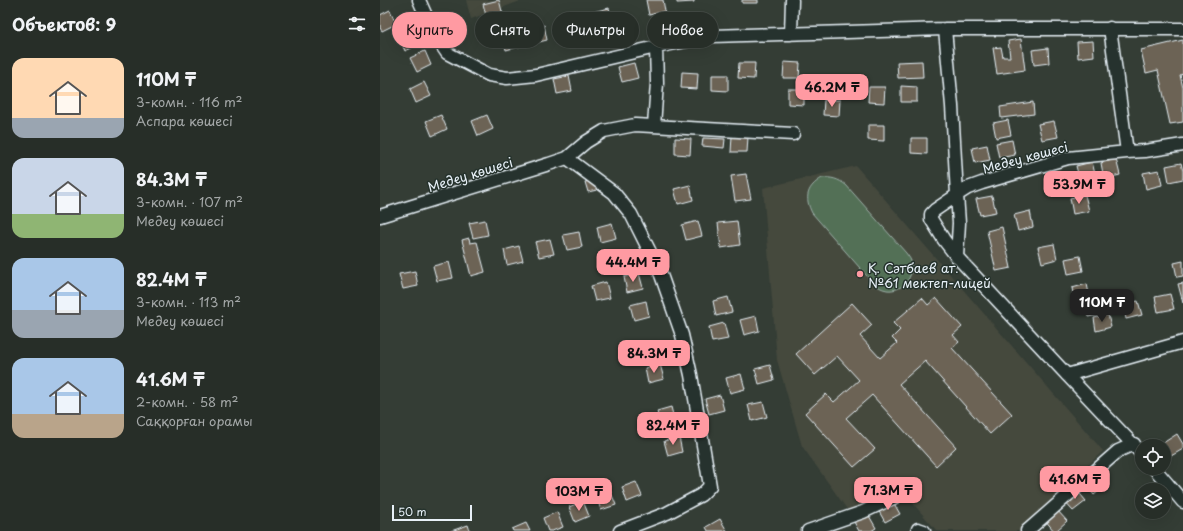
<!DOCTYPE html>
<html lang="ru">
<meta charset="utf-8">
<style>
:root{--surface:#272e28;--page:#2f3630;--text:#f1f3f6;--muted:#a4a8a8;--line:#434a45;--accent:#ff9aa2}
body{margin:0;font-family:"Playpen Sans",sans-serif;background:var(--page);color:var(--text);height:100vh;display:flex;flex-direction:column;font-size:15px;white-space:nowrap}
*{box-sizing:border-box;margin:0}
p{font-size:13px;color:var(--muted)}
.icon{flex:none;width:22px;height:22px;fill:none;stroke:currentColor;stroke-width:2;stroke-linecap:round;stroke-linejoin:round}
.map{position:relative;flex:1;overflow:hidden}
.drawer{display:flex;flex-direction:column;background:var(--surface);width:380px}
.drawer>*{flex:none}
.hud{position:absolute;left:12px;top:12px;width:380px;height:36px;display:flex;gap:8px}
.controls{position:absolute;left:755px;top:439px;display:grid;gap:8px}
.controls a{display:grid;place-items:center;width:36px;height:36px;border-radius:50%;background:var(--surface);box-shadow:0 4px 16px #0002,0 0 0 1px var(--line);font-size:20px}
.scale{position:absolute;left:12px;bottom:10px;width:80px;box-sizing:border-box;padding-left:4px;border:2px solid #e8f1f8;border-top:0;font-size:11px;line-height:14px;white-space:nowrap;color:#e8f1f8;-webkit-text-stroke:3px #26332d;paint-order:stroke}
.price{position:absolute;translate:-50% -34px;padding:0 9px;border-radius:8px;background:var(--accent);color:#111;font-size:13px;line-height:26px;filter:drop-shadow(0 1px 2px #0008)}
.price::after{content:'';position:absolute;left:50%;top:24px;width:12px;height:9px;margin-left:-6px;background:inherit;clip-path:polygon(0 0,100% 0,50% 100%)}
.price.active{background:#222;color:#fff}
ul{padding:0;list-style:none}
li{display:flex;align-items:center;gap:12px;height:100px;padding:0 12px}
li span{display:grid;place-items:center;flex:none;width:112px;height:80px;border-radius:12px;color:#555}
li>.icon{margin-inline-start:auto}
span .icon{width:48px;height:48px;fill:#fffc;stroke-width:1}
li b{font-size:17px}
h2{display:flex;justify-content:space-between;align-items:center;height:48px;padding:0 12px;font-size:17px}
.pill{padding:0 14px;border-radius:18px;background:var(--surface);box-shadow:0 4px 16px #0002,0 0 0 1px var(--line);font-size:14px;line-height:36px}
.pill.active{background:var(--accent);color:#111}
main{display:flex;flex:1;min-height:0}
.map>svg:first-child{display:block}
</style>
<main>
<section class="drawer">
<h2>Объектов: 9<svg class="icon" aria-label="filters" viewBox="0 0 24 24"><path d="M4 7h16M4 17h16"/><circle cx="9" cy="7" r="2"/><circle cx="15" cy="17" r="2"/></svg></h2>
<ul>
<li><span style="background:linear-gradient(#ffd9b3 75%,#9aa5b1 0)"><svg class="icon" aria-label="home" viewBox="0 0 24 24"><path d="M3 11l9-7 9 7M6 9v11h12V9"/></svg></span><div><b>110M ₸</b><p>3-комн. · 116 m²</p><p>Аспара көшесі</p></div></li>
<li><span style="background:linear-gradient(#c9d6e8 70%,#8fb573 0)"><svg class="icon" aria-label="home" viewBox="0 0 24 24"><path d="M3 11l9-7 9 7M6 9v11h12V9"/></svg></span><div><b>84.3M ₸</b><p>3-комн. · 107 m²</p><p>Медеу көшесі</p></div></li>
<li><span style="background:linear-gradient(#a9c7e8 65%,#9aa5b1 0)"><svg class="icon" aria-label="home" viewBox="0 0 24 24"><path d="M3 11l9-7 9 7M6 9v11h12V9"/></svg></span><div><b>82.4M ₸</b><p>3-комн. · 113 m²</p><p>Медеу көшесі</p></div></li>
<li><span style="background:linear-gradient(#a9c7e8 70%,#b9a48a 0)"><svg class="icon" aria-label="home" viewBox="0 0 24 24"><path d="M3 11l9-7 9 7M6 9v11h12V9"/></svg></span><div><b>41.6M ₸</b><p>2-комн. · 58 m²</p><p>Саққорған орамы</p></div></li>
</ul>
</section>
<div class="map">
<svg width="803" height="531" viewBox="0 0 803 531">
<rect width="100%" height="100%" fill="#343d35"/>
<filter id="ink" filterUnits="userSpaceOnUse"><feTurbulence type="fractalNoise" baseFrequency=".025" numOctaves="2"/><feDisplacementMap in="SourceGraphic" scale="8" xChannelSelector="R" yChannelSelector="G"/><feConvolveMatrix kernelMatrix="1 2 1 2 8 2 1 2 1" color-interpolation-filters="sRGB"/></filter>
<g filter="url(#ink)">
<path fill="#45493e" d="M86 0H143L91 19Z
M476 166 723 451 639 531H557L516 484 469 512 422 446 397 360 383 188Z"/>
<path fill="#526f57" stroke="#9db0a8" d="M442 178C452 177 458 179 466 185L526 253C528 256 530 258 531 261 535 276 523 292 507 290 501 289 497 286 493 283L432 213C424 197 427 187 442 178Z"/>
<path fill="#6c6454" stroke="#e8f1f8" d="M119 0 123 15 107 19 103 4Z
M266 0H283L285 11 269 15Z
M297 0H314V2L297 3Z
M362 0H378V3H362Z
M229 8 233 23 217 27 213 12Z
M10 10 16 24 2 31 0 28V15Z
M199 14 203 29 187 33 184 18Z
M164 25 167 40 151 44 148 29Z
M33 30 40 44 25 51 19 37Z
M139 31 142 46 126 50 123 35Z
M641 39 645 70 617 74 613 48 621 47 623 57H630L628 41Z
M803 40V74L800 75 803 88V122L790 124 778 70 766 73 761 50Z
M713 41 714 56 698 58 697 42Z
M668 48 669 63 654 65 652 50Z
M45 51 51 65 37 72 30 58Z
M542 61 543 77 518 78 517 62Z
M404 62 420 63 419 78H403Z
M254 63 258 78 242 82 238 67Z
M359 63H375L374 79 358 78Z
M302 72 318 73 317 89 301 88Z
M332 75H348V91L332 90Z
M189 76 192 91 177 94 174 79Z
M44 82 51 96 36 103 30 89Z
M521 86 537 87V102H521Z
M489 87H505L504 103 488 102Z
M408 89H424V105L408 104Z
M444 100H460L459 116 443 115Z
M653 102 654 114 621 118 620 107Z
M61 115 67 129 52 136 46 121Z
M107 115 113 129 98 136 92 121Z
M628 120 631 135 616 138 613 123Z
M674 121 678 137 662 140 658 124Z
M488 125H504V141L488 140Z
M352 136 368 137 367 152H351Z
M295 138 311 139 310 155 295 154Z
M323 138 345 139 344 148 322 146Z
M531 138H547V154L531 153Z
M632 140 635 155 619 158 616 143Z
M607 145 610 160 595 163 592 148Z
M736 159 740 175 724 179 721 163Z
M712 162 716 178 700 181 696 166Z
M801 163 803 171V179L789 182 786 166Z
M779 170 782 185 766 189 763 173Z
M366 174 371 199 355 201 351 176Z
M214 180 217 190 208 192 205 182Z
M310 185 313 200 298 204 294 189Z
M705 195 709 211 693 214 690 198Z
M612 196 616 212 600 215 596 199Z
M650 211 653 227 638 231 634 215Z
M105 220 108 235 93 238 89 223Z
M318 221 322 236 306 240 302 225Z
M357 221 360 245 341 248 338 223Z
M232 223 236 238 220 242 217 227Z
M622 227 631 268 616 271 607 231Z
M199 232 202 247 187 250 183 235Z
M89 238 90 243 97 242 105 272 91 276 82 240Z
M170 239 174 254 159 257 155 242Z
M674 244 677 259 662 263 658 247Z
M139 246 143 261 127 265 124 250Z
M700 256 703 271 688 274 685 259Z
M803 261V276L797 277 794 263Z
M69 262 73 278 57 281 53 266Z
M35 271 38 286 23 289 19 274Z
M259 273 263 288 247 292 244 277Z
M226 282 230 298 215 301 211 286Z
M803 283V303L798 284Z
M707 284 710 299 695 303 692 288Z
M790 294 794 309 778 312 775 297Z
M348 297 352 312 336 316 333 301Z
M542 298 548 305 556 298 582 327 573 335 579 342 572 348 632 414 610 434 545 361 519 384 576 447 556 466 492 395 466 418 495 449 474 467 425 413 446 394 454 402 479 380 457 356 435 375 416 354 472 303 492 325 480 336 500 358 517 343 512 338 520 330 513 323Z
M719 299 723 314 708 317 704 302Z
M266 301 269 316 254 320 250 305Z
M758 301 762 315 746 319 743 304Z
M728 315 731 327 716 331 714 318Z
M376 316 379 331 364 335 360 320Z
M344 323 348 339 332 342 329 327Z
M280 364 284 379 268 383 265 368Z
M390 365 394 380 379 384 375 369Z
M361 374 365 389 350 393 346 378Z
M340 395 344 410 329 414 325 399Z
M383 402 387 417 372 421 368 405Z
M291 407 295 423 280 426 277 411Z
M797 434 803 444V449L791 456 783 443Z
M299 437 302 452 288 456 284 441Z
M716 473 726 485 714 495 704 483Z
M256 482 262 496 247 502 242 487Z
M696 489 706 501 693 511 683 500Z
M230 490 236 505 221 510 216 496Z
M512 500 520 514 505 522 497 508Z
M203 501 209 516 195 522 189 507Z
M677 510 687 521 676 531H674L665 520Z
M177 512 183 527 172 531H168L163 518Z
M488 514 496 528 491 531H479L474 522Z
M340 519 347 531H328L326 527Z
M146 523 150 531H133L132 529Z
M88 525 90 531H71Z"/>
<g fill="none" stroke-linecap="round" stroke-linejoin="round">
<g stroke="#e8f1f8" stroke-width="15">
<path id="minor" d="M39 0 54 34 67 53 109 75 127 78 156 75 276 47 332 36 565 29H803
M730 28 747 152
M565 29 572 106 577 195 588 188 602 183 688 158 747 152 765 151 803 145
M411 34 412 0
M274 126 277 83 276 47
M187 158 234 193 251 214 280 272 302 335 311 375 330 486 321 495 287 513 240 531
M577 195 579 223 577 257 564 240 551 219V214L555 210Z
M0 216 169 164 187 158 206 142 224 131 255 125 413 134
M577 257 687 375 762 454
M687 375 803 342
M774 468 803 502
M538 529 544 531
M428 531 483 512 515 497
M647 531 738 451 754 444"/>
</g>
<use href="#minor" stroke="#26332d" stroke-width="12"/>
</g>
</g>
<circle fill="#ff9aa2" stroke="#26332d" stroke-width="1.5" cx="480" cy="274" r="4"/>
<g text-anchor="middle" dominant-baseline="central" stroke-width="3" stroke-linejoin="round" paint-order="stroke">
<g font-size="13" fill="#e8f1f8" stroke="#26332d">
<text transform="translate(645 157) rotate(-15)">Медеу көшесі</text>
<text transform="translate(90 174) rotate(-17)">Медеу көшесі</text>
</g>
<g font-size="13" fill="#e8f1f8" stroke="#26332d" text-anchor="start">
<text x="488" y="267">Қ. Сәтбаев ат.<tspan x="488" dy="15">№61 мектеп-лицей</tspan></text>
</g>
</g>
</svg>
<div class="controls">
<a><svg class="icon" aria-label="locate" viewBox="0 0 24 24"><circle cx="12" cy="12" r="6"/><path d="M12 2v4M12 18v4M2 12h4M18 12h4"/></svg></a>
<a><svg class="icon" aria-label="layers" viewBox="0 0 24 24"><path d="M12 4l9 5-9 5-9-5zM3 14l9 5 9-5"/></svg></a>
</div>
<div class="scale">50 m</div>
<b class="price" style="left:452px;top:108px">46.2M ₸</b>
<b class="price" style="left:699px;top:205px">53.9M ₸</b>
<b class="price" style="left:253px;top:283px">44.4M ₸</b>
<b class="price active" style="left:722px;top:323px">110M ₸</b>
<b class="price" style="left:274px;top:374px">84.3M ₸</b>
<b class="price" style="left:293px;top:446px">82.4M ₸</b>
<b class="price" style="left:695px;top:500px">41.6M ₸</b>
<b class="price" style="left:508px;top:511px">71.3M ₸</b>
<b class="price" style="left:199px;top:512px">103M ₸</b>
<div class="hud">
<a class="pill active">Купить</a>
<a class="pill">Снять</a>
<a class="pill">Фильтры</a>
<a class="pill">Новое</a>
</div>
</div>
</main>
